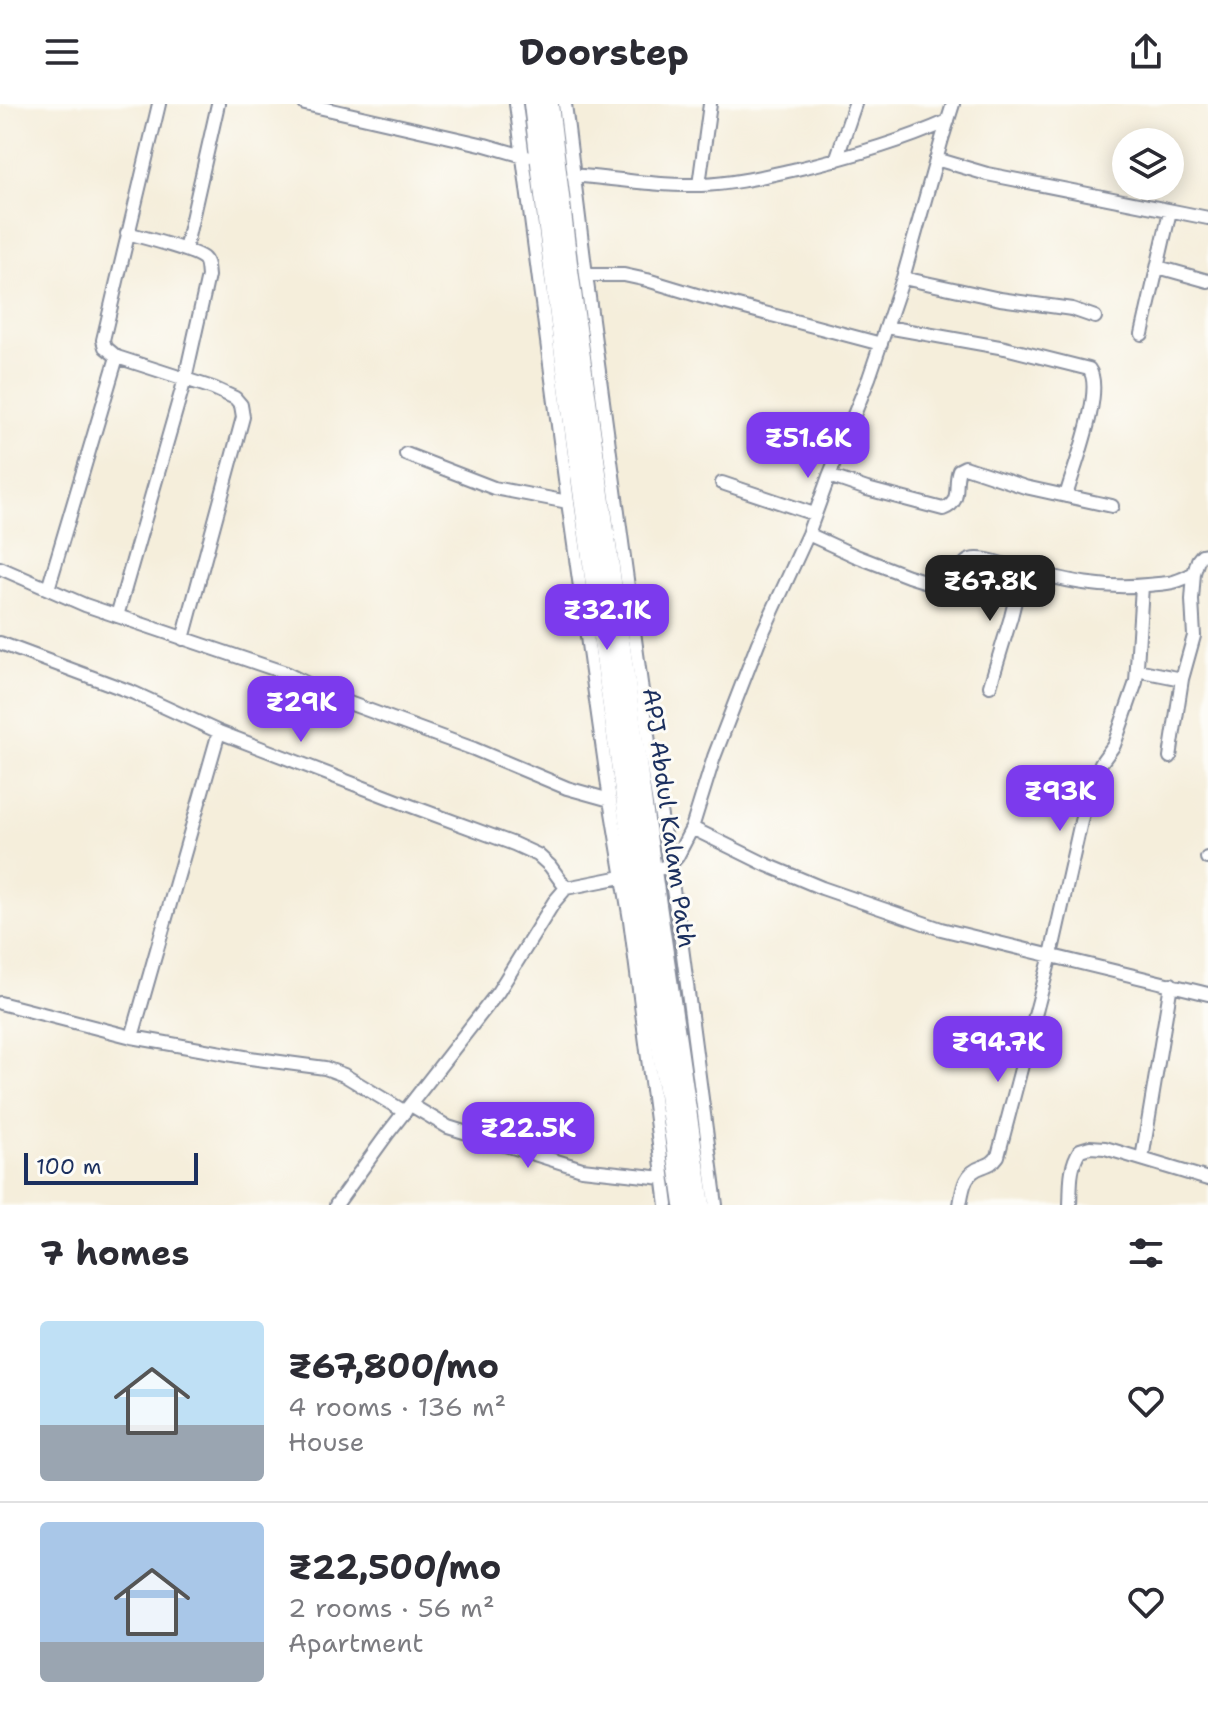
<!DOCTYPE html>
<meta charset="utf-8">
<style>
:root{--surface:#fff;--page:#f7f7f7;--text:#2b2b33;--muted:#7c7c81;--line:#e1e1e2;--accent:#7c3aed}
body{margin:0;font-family:"Shantell Sans",sans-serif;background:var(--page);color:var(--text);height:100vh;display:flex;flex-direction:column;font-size:30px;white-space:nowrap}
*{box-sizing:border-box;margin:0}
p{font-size:26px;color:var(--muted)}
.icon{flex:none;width:44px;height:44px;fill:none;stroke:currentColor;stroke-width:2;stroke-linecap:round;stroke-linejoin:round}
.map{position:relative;height:1101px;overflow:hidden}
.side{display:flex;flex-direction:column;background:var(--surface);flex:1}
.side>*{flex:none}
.controls{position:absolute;left:1112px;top:24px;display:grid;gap:16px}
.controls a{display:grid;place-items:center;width:72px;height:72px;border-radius:50%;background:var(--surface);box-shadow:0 4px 20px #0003;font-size:40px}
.scale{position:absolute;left:24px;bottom:20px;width:174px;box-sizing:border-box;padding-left:8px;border:4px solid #1b2f5e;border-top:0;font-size:22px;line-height:28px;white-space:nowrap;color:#1b2f5e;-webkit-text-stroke:6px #fdfcf7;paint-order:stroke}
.price{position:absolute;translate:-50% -68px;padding:0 18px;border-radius:16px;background:var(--accent);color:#fff;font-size:26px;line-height:52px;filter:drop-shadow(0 2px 4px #0008)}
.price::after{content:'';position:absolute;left:50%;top:48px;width:24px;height:18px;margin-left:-12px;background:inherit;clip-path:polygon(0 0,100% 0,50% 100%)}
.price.active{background:#222;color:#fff}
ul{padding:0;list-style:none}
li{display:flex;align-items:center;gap:24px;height:200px;padding:0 40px}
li+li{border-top:2px solid var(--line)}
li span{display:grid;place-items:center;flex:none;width:224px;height:160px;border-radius:8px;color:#555}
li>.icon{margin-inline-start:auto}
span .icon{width:96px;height:96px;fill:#fffc;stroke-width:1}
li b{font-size:34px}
h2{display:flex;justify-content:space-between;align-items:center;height:96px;padding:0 40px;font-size:34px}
header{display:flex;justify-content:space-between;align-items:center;height:104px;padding:0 40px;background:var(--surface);font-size:36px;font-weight:700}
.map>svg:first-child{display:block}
</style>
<header><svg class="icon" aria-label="menu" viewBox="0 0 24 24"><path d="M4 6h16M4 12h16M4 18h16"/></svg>Doorstep<svg class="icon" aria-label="share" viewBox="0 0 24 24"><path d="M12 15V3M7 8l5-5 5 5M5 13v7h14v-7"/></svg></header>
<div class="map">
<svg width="1208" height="1101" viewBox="0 0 1208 1101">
<rect width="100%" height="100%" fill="#fdfcf7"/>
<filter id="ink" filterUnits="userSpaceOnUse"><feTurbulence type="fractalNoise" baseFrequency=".0125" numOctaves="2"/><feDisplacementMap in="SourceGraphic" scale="16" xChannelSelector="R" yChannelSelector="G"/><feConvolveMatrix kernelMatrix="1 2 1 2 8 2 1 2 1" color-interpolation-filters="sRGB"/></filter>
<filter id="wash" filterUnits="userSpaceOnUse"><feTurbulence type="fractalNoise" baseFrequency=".006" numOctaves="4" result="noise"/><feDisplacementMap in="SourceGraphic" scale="32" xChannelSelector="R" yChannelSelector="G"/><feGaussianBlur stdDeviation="1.8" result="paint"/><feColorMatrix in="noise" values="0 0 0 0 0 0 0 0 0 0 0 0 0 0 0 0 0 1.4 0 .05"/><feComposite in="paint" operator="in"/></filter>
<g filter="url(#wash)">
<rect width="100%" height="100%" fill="#f5eedb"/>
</g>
<g filter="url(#ink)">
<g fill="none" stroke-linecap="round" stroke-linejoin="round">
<g stroke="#888e9c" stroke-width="16">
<path id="minor" d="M159 0 103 236 105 243 117 253 213 284 235 294 241 301 243 313 183 535
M305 0 485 41 527 53
M516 0 568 398 610 696 630 816 667 1101
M565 0 586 171 650 646 680 828 716 1101
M936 55 987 70 1208 114
M836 56 855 0
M573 71C616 75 658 82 701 81 734 80 765 72 797 65 849 53 899 39 948 17
M699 81 710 0
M185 146 218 0
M1158 163 1208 177
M586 171H624L647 176 700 192 881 240
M903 174 1000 195 1072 205 1095 213
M887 223 1005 244 1089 265C1105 286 1073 366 1066 392
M1142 230 1170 107
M406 350 494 384 568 398
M829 372 867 385 943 405C963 398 953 381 959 366L965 363 1025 383 1112 402
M722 379 814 410
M808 430 856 452 908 472 940 482 952 480C956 473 962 459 970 456 982 452 1001 460 1013 463 1061 475 1096 486 1147 481 1168 479 1175 480 1194 469
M0 464 85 501 283 568 338 595 474 645 567 684 610 696
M48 485 117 253
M117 512 185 275 208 172C207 165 208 158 203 154 193 146 142 133 127 129
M0 539 134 589 219 628 411 702 514 740 538 751 550 762 566 784
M1137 566 1182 575
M990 582 1011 513 1023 465
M1170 653 1182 575 1194 532 1192 496 1194 469 1198 456 1202 451 1208 450
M692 724 767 761 822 784 941 825 1208 890
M1207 754H1208
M0 899 132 933 250 954 325 964 344 971 405 1008
M132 933 219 628
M411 1001 448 1023 582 1065 663 1074
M1142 1055 1171 880
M336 1101 388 1029 498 888 554 798 566 784 652 767 670 761 677 753 692 724 714 653 758 539 808 430 829 372 869 274 903 174 942 35 953 0
M960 1101C963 1084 964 1069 982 1063 990 1060 993 1059 998 1052L1051 851 1082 713 1101 659 1114 641 1136 578 1142 482
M1070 1101C1071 1081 1069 1063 1080 1046L1090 1043 1105 1044 1208 1075"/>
</g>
<g stroke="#888e9c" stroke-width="22">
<path id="highway" d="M533 0C576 368 631 735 684 1101
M549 0 568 159 652 767 701 1101"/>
</g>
<use href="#minor" stroke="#fff" stroke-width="12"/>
<use href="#highway" stroke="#fff" stroke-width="18"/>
</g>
</g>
<g text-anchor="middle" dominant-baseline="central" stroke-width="6" stroke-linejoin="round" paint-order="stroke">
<g font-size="24" fill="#1b2f5e" stroke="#fdfcf7">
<text transform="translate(669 714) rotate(82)">APJ Abdul Kalam Path</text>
</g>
</g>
</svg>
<div class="controls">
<a><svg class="icon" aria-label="layers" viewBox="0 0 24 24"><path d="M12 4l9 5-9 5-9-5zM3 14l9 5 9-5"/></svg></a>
</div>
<div class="scale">100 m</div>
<b class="price" style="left:808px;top:376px">₹51.6K</b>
<b class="price active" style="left:990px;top:519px">₹67.8K</b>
<b class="price" style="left:607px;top:548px">₹32.1K</b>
<b class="price" style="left:301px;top:640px">₹29K</b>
<b class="price" style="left:1060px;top:729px">₹93K</b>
<b class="price" style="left:998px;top:980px">₹94.7K</b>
<b class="price" style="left:528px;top:1066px">₹22.5K</b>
</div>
<section class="side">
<h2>7 homes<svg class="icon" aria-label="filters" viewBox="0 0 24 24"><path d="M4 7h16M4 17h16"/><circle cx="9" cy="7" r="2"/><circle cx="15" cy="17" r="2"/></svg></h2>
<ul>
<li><span style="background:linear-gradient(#bfe0f5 65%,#9aa5b1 0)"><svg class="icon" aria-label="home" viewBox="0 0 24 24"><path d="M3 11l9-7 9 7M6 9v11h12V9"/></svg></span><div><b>₹67,800/mo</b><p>4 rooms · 136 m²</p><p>House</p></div><svg class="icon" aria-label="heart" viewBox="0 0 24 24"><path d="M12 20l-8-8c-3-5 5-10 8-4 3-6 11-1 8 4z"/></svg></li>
<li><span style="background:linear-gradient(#a9c7e8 75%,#9aa5b1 0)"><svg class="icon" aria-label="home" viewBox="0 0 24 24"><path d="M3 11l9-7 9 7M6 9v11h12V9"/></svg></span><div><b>₹22,500/mo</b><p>2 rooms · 56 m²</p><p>Apartment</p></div><svg class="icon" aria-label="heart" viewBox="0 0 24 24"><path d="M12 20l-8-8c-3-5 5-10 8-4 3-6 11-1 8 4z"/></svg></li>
</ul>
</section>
